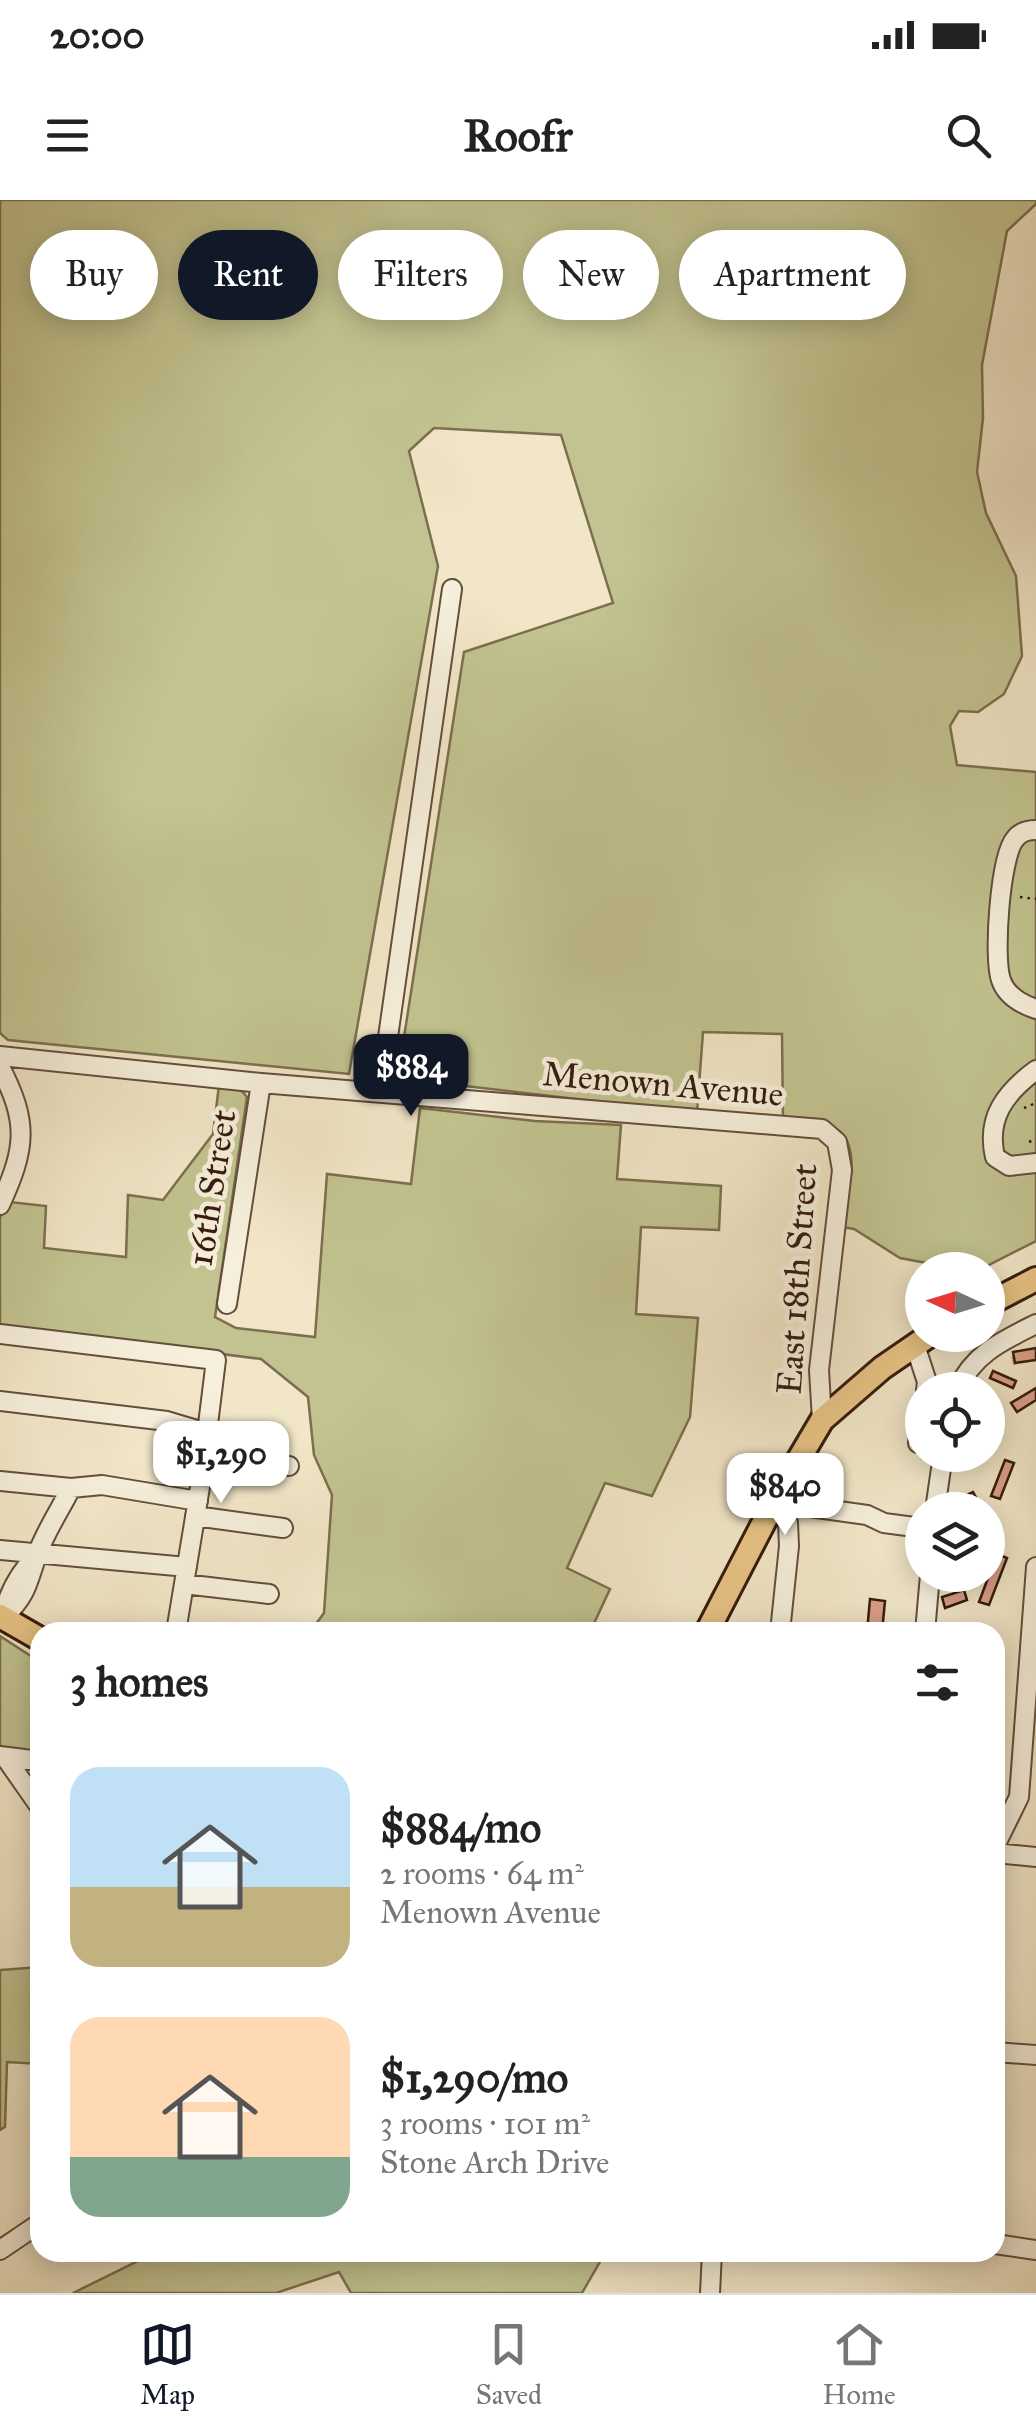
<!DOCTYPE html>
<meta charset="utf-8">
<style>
:root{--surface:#fff;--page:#f6f6f6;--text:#222;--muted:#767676;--line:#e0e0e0;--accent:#111827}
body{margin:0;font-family:"IM FELL Great Primer",serif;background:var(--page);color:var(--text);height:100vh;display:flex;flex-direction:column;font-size:38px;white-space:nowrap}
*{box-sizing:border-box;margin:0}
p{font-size:32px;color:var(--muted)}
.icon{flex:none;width:55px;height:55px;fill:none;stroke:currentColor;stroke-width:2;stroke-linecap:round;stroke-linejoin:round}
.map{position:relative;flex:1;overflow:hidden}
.drawer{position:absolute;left:30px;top:1422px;width:975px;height:640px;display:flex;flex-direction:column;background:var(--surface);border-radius:30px;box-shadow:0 5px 25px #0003}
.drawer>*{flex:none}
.top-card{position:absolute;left:30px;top:30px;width:978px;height:90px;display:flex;gap:20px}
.needle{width:65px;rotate:274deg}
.buttons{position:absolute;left:905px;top:1052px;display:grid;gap:20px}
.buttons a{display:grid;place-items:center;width:100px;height:100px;border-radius:50%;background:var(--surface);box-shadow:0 5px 25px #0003;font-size:50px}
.price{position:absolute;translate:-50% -85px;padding:0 22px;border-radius:20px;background:#fff;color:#222;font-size:32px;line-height:65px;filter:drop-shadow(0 2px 5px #0008)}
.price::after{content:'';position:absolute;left:50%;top:60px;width:30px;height:22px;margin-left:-15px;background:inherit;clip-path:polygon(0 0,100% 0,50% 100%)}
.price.on{background:var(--accent);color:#fff}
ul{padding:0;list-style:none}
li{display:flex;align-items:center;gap:30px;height:250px;padding:0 40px}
li span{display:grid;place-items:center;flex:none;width:280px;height:200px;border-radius:30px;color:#555}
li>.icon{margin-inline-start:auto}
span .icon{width:120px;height:120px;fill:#fffc;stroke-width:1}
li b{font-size:42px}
h2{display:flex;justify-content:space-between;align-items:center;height:120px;padding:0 40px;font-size:42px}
.pill{padding:0 35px;border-radius:45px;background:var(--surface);box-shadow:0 5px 25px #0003;font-size:35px;line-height:90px}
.pill.on{background:var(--accent);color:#fff}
.status{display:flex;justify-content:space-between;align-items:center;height:70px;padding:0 50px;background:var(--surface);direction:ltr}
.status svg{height:28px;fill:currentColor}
header{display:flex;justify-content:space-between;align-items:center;height:130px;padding:0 40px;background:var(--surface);font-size:45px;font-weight:700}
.tabs{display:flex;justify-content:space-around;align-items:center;height:140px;border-top:2px solid var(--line);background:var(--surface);font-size:28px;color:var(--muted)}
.tabs a{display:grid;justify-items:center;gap:5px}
.tabs .on{color:var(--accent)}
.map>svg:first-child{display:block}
</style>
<div class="status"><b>20:00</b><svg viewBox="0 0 49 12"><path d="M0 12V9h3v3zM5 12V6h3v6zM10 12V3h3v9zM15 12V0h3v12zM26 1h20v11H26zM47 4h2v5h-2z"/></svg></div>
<header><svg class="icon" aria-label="menu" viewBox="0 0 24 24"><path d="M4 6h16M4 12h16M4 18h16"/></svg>Roofr<svg class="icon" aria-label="search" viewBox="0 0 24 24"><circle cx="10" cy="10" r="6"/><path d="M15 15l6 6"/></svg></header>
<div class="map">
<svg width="1036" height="2093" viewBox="0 0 1036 2093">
<rect width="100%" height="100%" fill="#f1e6c7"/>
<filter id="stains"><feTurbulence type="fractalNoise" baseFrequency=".002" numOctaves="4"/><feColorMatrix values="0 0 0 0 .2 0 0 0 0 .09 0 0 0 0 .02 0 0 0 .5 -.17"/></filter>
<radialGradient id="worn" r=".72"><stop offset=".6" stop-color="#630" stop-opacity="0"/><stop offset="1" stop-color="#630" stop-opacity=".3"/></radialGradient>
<path fill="#c2c390" stroke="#7c6f4f" stroke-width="2.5" d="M0 0H1036V4L1007 31 982 165 983 218 977 272 986 313 1016 376 1022 456 1004 494 978 512 959 511 950 526 957 565 1036 572V1041L979 1070H964L900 1058 854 1029 842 1027C846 997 867 940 830 926 816 921 798 921 783 919L782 834 703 832 697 913 414 880 400 863 464 452 613 403 561 235 434 228 409 251 438 366 349 874 8 840 0 833Z
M219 885 240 889 247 897 215 1117 236 1128 315 1137 327 974 411 984 420 908 535 921 621 925 617 979 721 986 719 1030 641 1027 636 1114 698 1118 690 1217 652 1296 605 1283 567 1368 610 1389 590 1432H310L324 1413 332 1295 314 1255 308 1197 261 1159 0 1126V1017L10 1002 46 1006 44 1048 126 1057 128 995 163 1000 213 934Z
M0 1436 40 1462V1553L0 1549Z
M40 1767V1864L7 1862 5 1927 0 1930V1770Z
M154 2053V2052L605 2053 582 2093H351L339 2072 276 2093H73Z"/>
<path fill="#0003" d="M1036 1150V1161L1013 1165 1011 1157 1014 1154Z
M871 1401 882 1403 879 1432H865Z"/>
<path fill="#db9f88" stroke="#351b0e" stroke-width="2.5" d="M1036 1148V1160L1015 1163 1013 1152Z
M993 1171 1016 1181 1013 1188 990 1178Z
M1036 1188V1200L1017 1212 1011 1203Z
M1005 1260 1014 1263 1000 1299 991 1296Z
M973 1292 977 1299 957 1309 953 1301Z
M997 1354 1007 1358 989 1405 979 1402Z
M964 1390 967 1400 945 1408 942 1397Z
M870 1399 885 1401 882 1432H867Z"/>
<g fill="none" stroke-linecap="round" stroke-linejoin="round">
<g stroke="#644e3c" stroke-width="22">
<path id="minor" d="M1036 630C1028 630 1020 632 1015 639 1000 656 993 758 1001 780 1006 795 1021 804 1036 809
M0 856 261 883 822 929 837 942 842 970 819 1170 822 1220
M0 867C29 923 26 948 0 1005
M1036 870C1005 893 986 918 995 957L1009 966 1036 963
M380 893 452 389
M227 1104 261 883
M0 1134 216 1160 201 1281 176 1432
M915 1145 927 1182 926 1190
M957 1190C973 1154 1002 1141 1036 1124
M0 1201 167 1221 207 1233
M918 1243 922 1213
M204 1257 289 1266
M0 1281 71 1288
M774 1302 867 1315 884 1323 922 1328
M774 1302 788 1323 789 1346 780 1432
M935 1310 943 1255
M195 1316 283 1328
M0 1350 187 1367
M184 1384 269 1394
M3 1418C27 1395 27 1384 37 1355 45 1332 60 1310 71 1288L102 1285 198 1301
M3 1418C8 1392 19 1373 37 1355
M925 1432 930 1375
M0 1556 40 1561
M5 1557 40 1607
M995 1646 1019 1597 1036 1367
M995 1653 1036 1657
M995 1852 1036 1855
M995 2044 1036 2050
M0 2050 40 2023
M710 2093 712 2052"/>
</g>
<g stroke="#351b0e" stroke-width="28">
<path id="major" d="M988 1104 1036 1079
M0 1416 40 1439
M707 1432 780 1291 822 1220 882 1168 930 1135"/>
</g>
<path stroke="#351b0e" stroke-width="2.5" stroke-dasharray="2.5 5" stroke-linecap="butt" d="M1020 697 1036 699
M1024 908 1036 903
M1029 942 1036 939"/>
<use href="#minor" stroke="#f6efdb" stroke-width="18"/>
<use href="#major" stroke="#e8c384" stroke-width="22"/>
</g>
<g text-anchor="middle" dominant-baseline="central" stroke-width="9" stroke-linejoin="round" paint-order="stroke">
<g font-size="35" fill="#351b0e" stroke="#f6efdb">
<text transform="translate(663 884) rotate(5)">Menown Avenue</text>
<text transform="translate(212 988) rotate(-81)">16th Street</text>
<text transform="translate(797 1079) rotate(-86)">East 18th Street</text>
</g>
</g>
<rect width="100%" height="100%" filter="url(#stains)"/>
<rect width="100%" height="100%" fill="url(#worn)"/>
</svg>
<div class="buttons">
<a><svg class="needle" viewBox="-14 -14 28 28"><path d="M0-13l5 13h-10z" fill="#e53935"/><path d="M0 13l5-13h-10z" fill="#767676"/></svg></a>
<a><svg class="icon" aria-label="locate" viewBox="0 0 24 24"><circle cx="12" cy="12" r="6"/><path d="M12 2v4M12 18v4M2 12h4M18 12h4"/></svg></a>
<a><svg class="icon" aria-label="layers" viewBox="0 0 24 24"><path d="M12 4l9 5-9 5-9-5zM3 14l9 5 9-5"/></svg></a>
</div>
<b class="price on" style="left:411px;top:919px">$884</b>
<b class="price" style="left:221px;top:1306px">$1,290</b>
<b class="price" style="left:785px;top:1338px">$840</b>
<div class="top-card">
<a class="pill">Buy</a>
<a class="pill on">Rent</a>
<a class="pill">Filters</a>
<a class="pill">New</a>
<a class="pill">Apartment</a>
</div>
<section class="drawer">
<h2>3 homes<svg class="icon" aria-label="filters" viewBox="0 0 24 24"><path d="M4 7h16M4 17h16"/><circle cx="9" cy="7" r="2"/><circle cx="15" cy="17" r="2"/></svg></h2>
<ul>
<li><span style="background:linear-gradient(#bfe0f5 60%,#c2b280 0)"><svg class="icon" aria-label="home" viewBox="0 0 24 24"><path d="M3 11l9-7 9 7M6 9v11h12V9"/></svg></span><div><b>$884/mo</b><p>2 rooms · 64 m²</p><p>Menown Avenue</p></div></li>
<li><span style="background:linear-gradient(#ffd9b3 70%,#7fa58c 0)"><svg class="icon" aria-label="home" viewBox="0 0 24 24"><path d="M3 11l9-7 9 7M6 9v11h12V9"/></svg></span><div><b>$1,290/mo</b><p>3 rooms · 101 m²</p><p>Stone Arch Drive</p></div></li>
</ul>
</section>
</div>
<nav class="tabs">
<a class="on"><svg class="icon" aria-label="map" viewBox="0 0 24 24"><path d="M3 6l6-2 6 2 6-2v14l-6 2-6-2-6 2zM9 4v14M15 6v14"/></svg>Map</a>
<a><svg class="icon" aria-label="saved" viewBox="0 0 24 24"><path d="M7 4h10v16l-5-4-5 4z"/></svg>Saved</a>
<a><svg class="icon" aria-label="home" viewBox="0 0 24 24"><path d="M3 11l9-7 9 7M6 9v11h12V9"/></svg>Home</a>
</nav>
